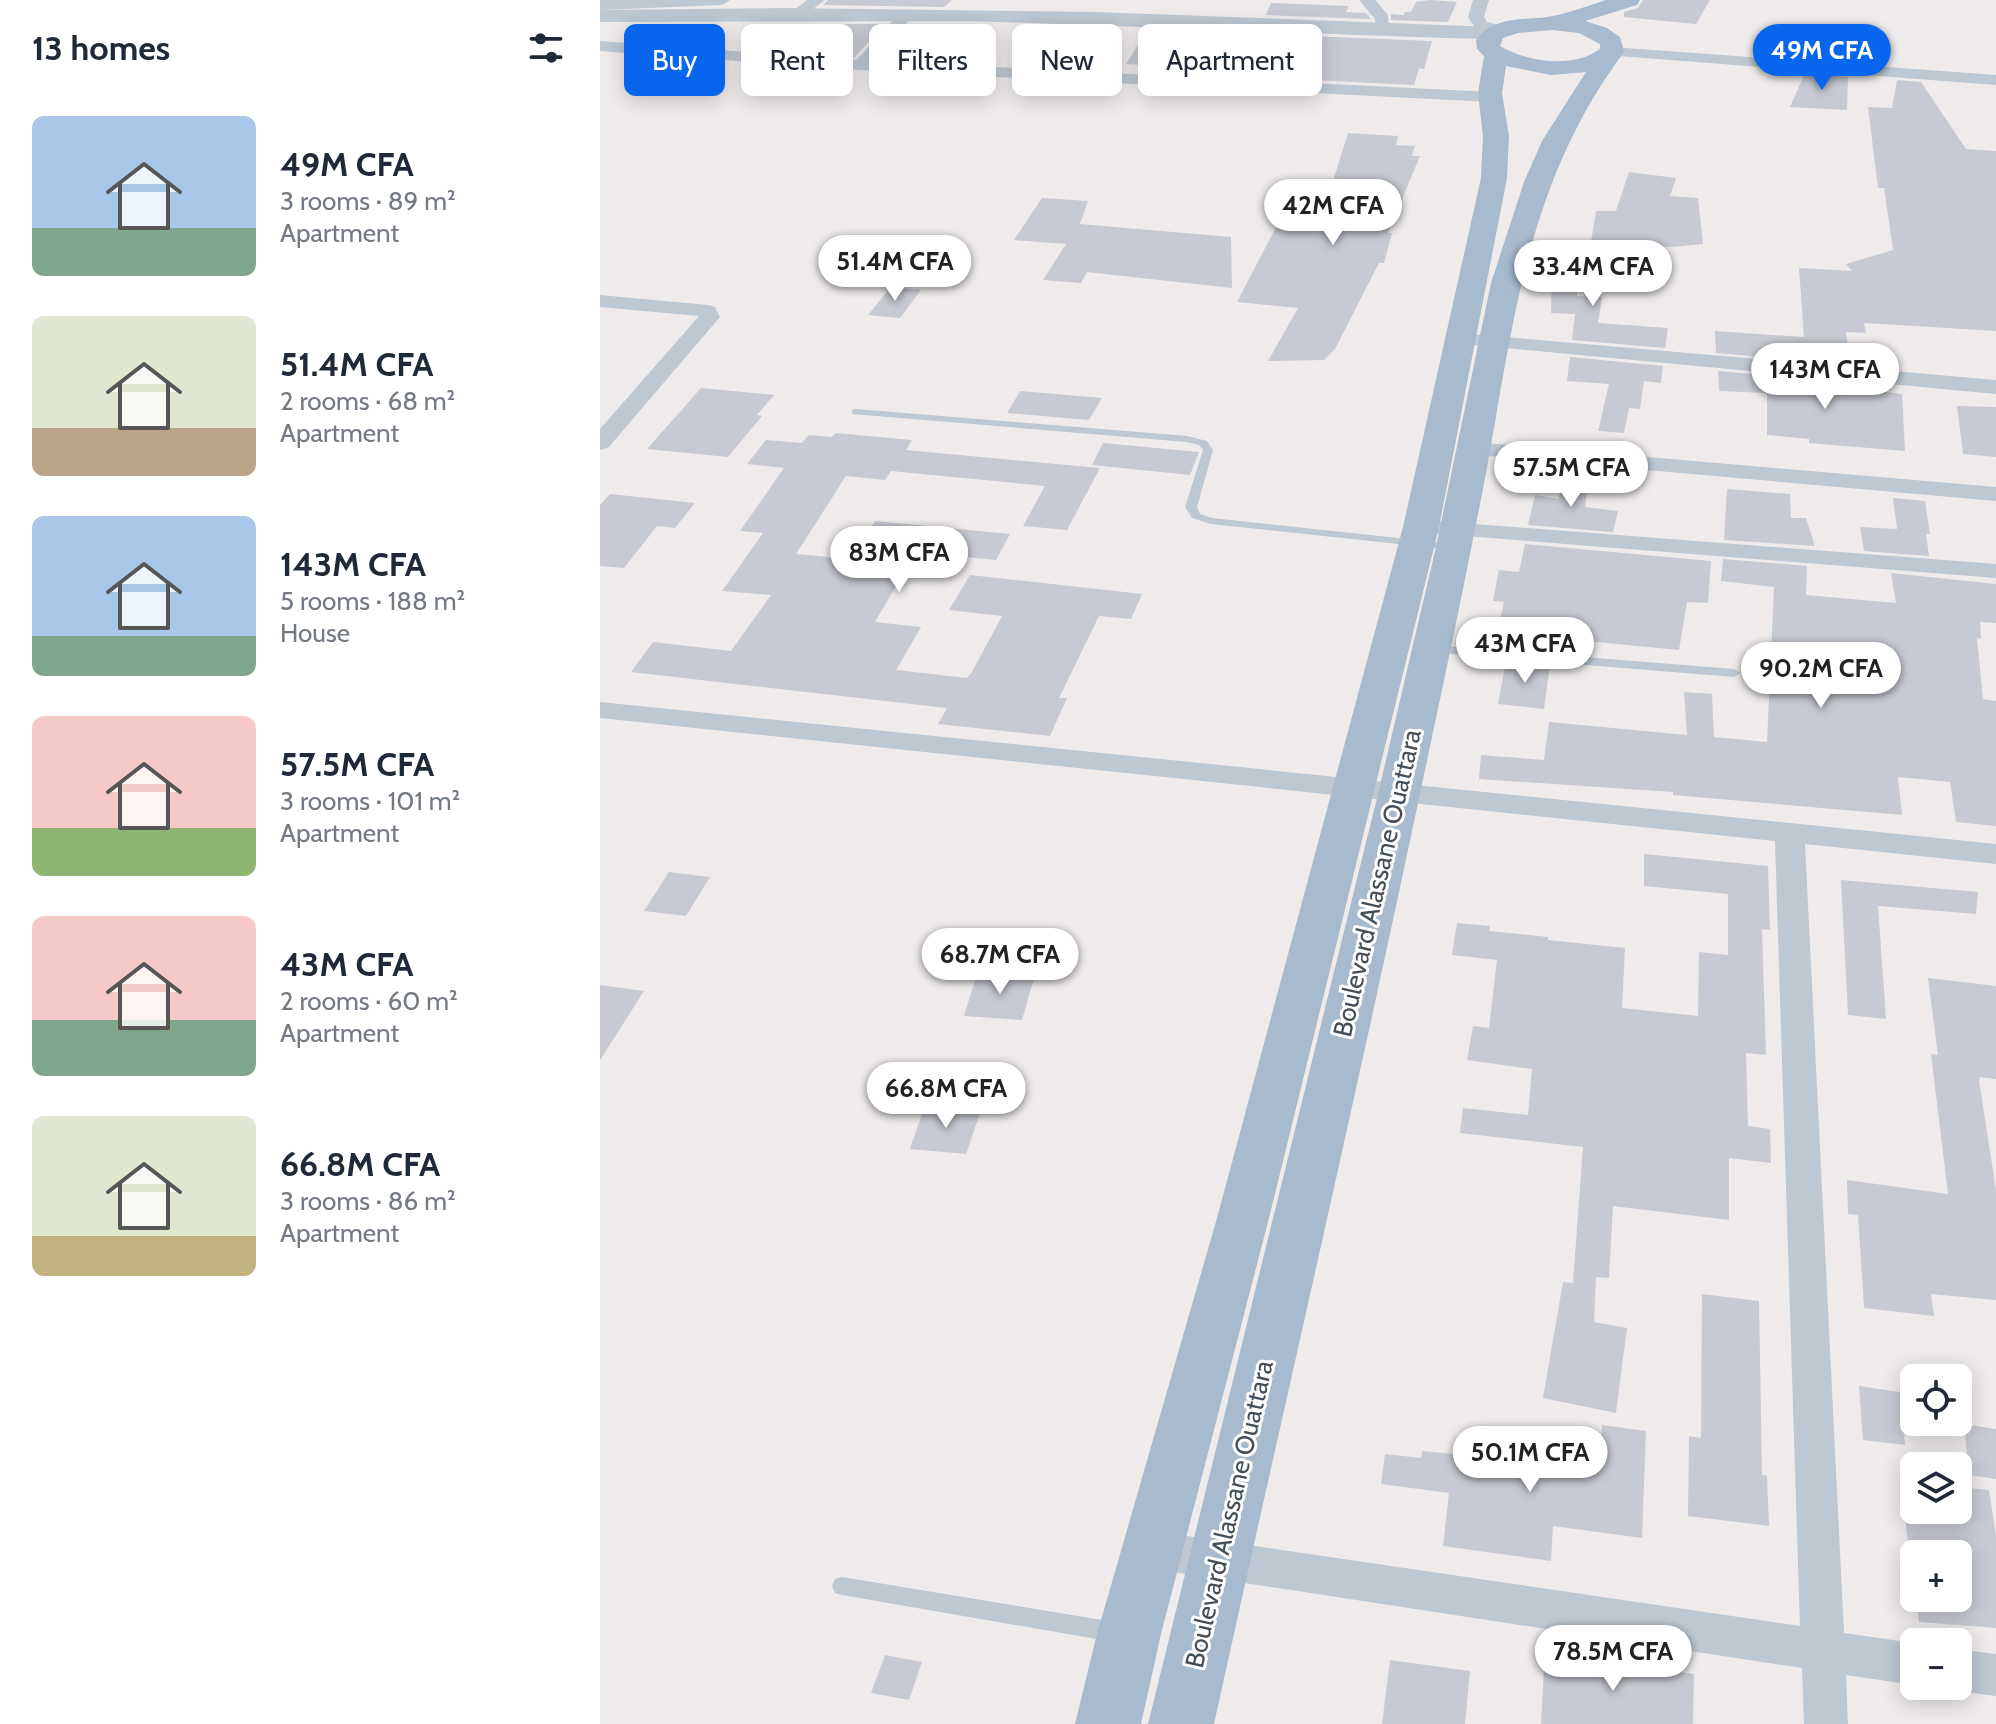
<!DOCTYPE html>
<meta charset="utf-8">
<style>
:root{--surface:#fff;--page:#f2f2f3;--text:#1f2937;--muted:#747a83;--accent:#0766ed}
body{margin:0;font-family:Cabin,sans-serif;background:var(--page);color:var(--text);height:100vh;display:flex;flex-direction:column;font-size:30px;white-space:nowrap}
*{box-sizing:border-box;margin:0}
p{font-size:26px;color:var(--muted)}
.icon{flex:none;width:44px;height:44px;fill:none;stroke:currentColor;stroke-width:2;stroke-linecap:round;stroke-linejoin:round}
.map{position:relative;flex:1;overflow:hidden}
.details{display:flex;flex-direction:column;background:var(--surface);width:600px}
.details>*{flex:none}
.guide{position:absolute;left:24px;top:24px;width:760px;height:72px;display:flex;gap:16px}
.tools{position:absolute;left:1300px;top:1364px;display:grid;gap:16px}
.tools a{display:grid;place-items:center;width:72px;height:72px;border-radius:12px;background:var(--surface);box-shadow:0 4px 20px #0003;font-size:40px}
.price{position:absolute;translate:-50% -68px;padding:0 18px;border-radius:28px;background:#fff;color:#222;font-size:26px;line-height:52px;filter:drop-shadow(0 2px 4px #0008)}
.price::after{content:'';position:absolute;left:50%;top:48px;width:24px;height:18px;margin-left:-12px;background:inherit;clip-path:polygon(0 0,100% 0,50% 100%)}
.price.current{background:var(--accent);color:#fff}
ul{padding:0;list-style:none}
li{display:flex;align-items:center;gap:24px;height:200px;padding:0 32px}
li span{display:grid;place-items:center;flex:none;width:224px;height:160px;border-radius:12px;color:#555}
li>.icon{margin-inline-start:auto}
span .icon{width:96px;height:96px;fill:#fffc;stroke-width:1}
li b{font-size:34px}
h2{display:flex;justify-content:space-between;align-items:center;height:96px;padding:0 32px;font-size:34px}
.pill{padding:0 28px;border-radius:12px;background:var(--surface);box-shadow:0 4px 20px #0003;font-size:28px;line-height:72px}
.pill.current{background:var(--accent);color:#fff}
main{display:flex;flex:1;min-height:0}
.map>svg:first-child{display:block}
</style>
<main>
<section class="details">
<h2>13 homes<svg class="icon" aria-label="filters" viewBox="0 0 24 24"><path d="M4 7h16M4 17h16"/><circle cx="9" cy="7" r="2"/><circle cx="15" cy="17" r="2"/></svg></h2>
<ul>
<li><span style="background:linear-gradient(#a9c7e8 70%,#7fa58c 0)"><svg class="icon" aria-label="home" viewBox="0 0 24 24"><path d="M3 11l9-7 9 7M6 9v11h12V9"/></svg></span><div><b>49M CFA</b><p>3 rooms · 89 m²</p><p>Apartment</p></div></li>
<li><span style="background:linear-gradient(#dfe7d0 70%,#b9a48a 0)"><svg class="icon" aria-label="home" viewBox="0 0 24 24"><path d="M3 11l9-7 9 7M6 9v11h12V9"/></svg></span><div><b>51.4M CFA</b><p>2 rooms · 68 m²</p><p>Apartment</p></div></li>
<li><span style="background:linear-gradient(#a9c7e8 75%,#7fa58c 0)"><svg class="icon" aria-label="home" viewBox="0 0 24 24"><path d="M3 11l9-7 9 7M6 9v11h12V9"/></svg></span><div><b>143M CFA</b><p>5 rooms · 188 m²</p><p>House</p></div></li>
<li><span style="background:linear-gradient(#f6c9c9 70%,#8fb573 0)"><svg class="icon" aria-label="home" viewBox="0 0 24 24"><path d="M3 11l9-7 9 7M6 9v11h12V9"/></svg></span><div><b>57.5M CFA</b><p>3 rooms · 101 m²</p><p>Apartment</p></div></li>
<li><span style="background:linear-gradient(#f6c9c9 65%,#7fa58c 0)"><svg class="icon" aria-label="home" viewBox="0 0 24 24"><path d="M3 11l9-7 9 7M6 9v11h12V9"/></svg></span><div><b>43M CFA</b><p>2 rooms · 60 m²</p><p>Apartment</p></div></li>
<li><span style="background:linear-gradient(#dfe7d0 75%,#c2b280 0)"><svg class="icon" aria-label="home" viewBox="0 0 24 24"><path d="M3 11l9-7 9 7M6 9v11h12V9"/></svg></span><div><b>66.8M CFA</b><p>3 rooms · 86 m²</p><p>Apartment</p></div></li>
</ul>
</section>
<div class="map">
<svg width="1396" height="1724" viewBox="0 0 1396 1724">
<rect width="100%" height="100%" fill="#efebeb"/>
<path fill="#c7cad2" d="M228 0H352L344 7 223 5Z
M830 0 857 2 848 22 791 20V14L804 15 805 12H811L816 2Z
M1043 0H1110L1096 24 1024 17V12L1038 8Z
M671 3 749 6 746 12 766 13 771 19 666 15Z
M197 24H285L255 57 187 52 164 34 196 37Z
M49 25H95V45L36 41Z
M659 34 832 41 824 69 819 68 814 85 573 73 576 67 526 64 541 40 655 44Z
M1216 48 1248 51V61L1211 58Z
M1205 73 1248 77 1247 110 1190 107Z
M1297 80 1321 82 1366 149 1396 151V331L1264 323 1266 333 1246 332 1249 364 1116 353 1115 331 1204 337 1199 268 1252 271 1246 264 1293 250 1284 188H1278L1268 107 1292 108Z
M748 133 798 136 796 145 815 146 812 156H820L788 233H792L784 263H779L735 349 724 360 668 361 698 308 637 302 688 204 725 207Z
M1029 172 1076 178 1070 196 1098 198 1103 244 1072 247 991 242 996 211H1016Z
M442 198 488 201 480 224 631 237 632 288 487 272 481 283 443 280 466 244 414 240Z
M953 245 978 246 977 296 1002 297 998 323 1068 328 1065 348 972 340 975 314 951 313Z
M291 287 321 290 300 318 268 315Z
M970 357 1063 366 1061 383 1044 381 1040 409 1029 408 1024 433 998 431 1009 384 967 381Z
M1118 371 1252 383V388L1302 394 1305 451 1209 443V439L1167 435V393L1119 391Z
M101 388 174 395 157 415 162 416 128 457 47 449Z
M420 391 502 398 489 420 407 413Z
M1357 406 1396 407V457L1363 454Z
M236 433 312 440 306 450 500 468 467 530 423 526 445 486 291 471 285 480 246 476 196 554 249 559 275 521 410 534 396 560 316 552 275 622 321 627 296 670 367 678 372 672 402 616 349 610 370 575 542 594 531 619 499 616 459 698H467L450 736 338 724 347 708 31 672 53 642 131 651 171 595 122 591 163 533 140 531 184 468 147 464 166 440 202 443 209 435 232 437Z
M503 443 599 452 590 475 492 465Z
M962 476 989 478 985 507 1018 511 1013 532 928 525 935 495 959 499Z
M1127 489 1190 494 1191 518H1206L1215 546 1124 540Z
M10 494 95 503 75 528 57 526 24 568 0 566V505Z
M1293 498 1325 501 1330 534H1326L1329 556 1264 551 1260 527 1297 529Z
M925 544 1111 561 1108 603 1087 602 1079 650 954 638 952 652 908 648 911 632 898 630 904 602 893 601 899 570 919 572Z
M1123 559 1207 566 1206 595 1296 603 1291 573 1396 584V623L1380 622 1381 639 1377 638 1383 699 1396 701V826L1356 822 1350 782 1298 777 1302 815 1073 795V792L879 779 881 755 944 760 949 722 1087 735 1084 692 1112 694 1114 737 1167 742 1174 587 1121 581Z
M906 661 950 665 944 709 898 704Z
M1044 854 1168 866 1170 930 1162 929 1166 1055 1146 1053 1148 1126 1170 1129 1171 1163 1129 1158V1220L1013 1206 1009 1278 996 1277 994 1322 1027 1328 1016 1413 943 1398 963 1282 973 1283 983 1147 860 1133 863 1108 928 1115 932 1069 867 1060 873 1026 889 1028 897 960 852 955 857 923 890 926 889 931 948 937V940L1025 948 1022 1008 1098 1016 1099 952 1128 955V894L1044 886Z
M69 872 110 877 86 916 44 911Z
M1241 880 1378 892 1376 914 1278 906 1286 1019 1248 1015Z
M378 971 435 975 422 1020 364 1016Z
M1328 978 1396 986V1079L1380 1077 1379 1080 1396 1190V1300L1331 1294 1334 1316 1264 1308 1258 1215 1248 1214 1247 1180 1348 1194 1331 1054 1338 1055Z
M0 985 44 991 0 1060Z
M325 1105 381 1110 366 1154 310 1149Z
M1102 1294 1159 1301 1162 1475 1167 1476 1169 1526 1088 1516 1089 1436 1101 1438Z
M1259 1386 1300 1392 1305 1445 1263 1440Z
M1364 1424 1396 1429V1479L1369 1475Z
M1002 1425 1046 1431 1042 1538 953 1526 951 1561 843 1546 849 1493 781 1484 785 1454 821 1458 822 1451 853 1454 854 1445 1000 1464Z
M1300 1482 1314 1483V1510H1358V1487L1389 1490 1396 1536V1628L1319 1622 1316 1598H1358V1554H1314V1586Z
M945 1650 989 1655 988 1659 1094 1674 1093 1724H941Z
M285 1655 322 1662 309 1700 271 1693Z
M790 1660 870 1671 865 1724H782Z"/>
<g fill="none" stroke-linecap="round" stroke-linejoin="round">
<path fill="#bdc8d3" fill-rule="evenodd" d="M256 409 587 436 607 441 613 450 597 507 600 514 612 518 854 544 860 547 854 550 611 524 592 518 585 507 603 450 599 445 587 442 252 414V410Z
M831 645 1134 669 1140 673 1134 677 827 652 825 649Z
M242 1577 514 1622 521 1625 524 1632 521 1639 514 1642 242 1595 235 1593 232 1586 235 1579Z"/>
<path fill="#bdc8d3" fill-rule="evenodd" d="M0 0H130L122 5 0 10Z
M207 0H225L204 16H194V10Z
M759 0H775L788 15 789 35H777L775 19Z
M873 0H889L884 17 887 22 907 27V33L876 29 868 17Z
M307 9 315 14 273 61 891 92 899 97 891 102 260 70 0 51V41L256 60 302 11Z
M1012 47 1396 75V85L1006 55 1004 52Z
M0 295 108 305 115 307 120 317 8 448 0 450V429L99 316 0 307Z
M859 333 1396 380V394L852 343 849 339Z
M874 442 1396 487V501L866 454 863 449 866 444Z
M836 521 1396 564V578L827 533 824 528 827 523Z
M0 702 1396 844V864L1205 844 1244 1633 1314 1643V1685L1246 1675 1248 1724H1204L1202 1668 553 1569 538 1564 532 1550 538 1536 553 1531 1200 1626 1175 841 0 718Z
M1358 1649 1396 1654V1696L1358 1691 1345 1686H1358Z"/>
<path fill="#bdc8d3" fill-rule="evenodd" d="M186 8 496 12 895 27 904 33 895 39 845 38 372 21 0 22V10Z"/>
<path fill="#a8bace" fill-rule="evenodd" d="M1006 0H1040L1037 5 985 21 1007 28 1020 37 1024 52C929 179 914 317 887 468 870 556 852 644 833 732 764 1063 687 1393 614 1724H548L778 794 836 547 891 283 924 182 942 141 986 72 951 75 906 66 902 93 909 136 907 178 839 527 669 1218 561 1634 541 1724H475L497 1634 617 1218 803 527 881 178 883 136 878 93 884 56 877 49 876 40C895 13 930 22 958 15 974 11 990 5 1006 0ZM952 30 979 33 1000 44V49C973 69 927 62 900 46L903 38 918 33Z"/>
</g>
<g text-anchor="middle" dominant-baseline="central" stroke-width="6" stroke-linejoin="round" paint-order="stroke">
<g font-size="26" fill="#424f5b" stroke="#fff">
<text transform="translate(777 883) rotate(-77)">Boulevard Alassane Ouattara</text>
<text transform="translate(629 1514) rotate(-77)">Boulevard Alassane Ouattara</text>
</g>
</g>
</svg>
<div class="tools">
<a><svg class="icon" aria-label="locate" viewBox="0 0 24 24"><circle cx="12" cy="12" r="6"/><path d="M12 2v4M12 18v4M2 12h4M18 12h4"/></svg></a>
<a><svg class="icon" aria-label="layers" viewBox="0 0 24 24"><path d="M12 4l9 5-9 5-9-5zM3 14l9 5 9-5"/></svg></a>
<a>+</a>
<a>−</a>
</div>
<b class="price current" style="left:1222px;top:92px">49M CFA</b>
<b class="price" style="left:733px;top:247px">42M CFA</b>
<b class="price" style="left:295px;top:303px">51.4M CFA</b>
<b class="price" style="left:993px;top:308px">33.4M CFA</b>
<b class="price" style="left:1225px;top:411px">143M CFA</b>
<b class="price" style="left:971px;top:509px">57.5M CFA</b>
<b class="price" style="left:299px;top:594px">83M CFA</b>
<b class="price" style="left:925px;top:685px">43M CFA</b>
<b class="price" style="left:1221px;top:710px">90.2M CFA</b>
<b class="price" style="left:400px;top:996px">68.7M CFA</b>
<b class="price" style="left:346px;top:1130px">66.8M CFA</b>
<b class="price" style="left:930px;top:1494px">50.1M CFA</b>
<b class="price" style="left:1013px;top:1693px">78.5M CFA</b>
<div class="guide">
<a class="pill current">Buy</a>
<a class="pill">Rent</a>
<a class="pill">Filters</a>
<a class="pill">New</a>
<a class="pill">Apartment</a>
</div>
</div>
</main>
